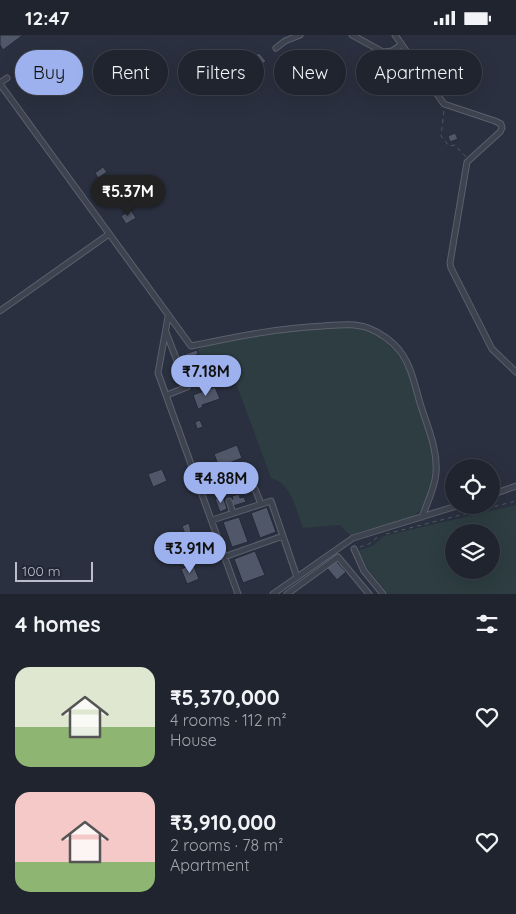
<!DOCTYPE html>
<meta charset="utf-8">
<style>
:root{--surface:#20242f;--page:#2d303b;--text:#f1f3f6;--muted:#a2a4aa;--line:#3d414b;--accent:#9cb1ed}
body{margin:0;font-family:Quicksand,sans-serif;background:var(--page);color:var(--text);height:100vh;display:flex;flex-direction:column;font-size:19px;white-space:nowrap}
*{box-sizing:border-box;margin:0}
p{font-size:16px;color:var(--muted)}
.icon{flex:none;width:28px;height:28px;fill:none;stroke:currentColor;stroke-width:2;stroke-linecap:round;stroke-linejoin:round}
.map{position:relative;height:559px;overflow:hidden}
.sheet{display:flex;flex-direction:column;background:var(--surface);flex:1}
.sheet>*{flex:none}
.banner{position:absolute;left:15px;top:15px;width:486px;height:45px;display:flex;gap:10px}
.controls{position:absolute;left:445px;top:424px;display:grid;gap:10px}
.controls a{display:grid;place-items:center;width:55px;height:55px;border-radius:50%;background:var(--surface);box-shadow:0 5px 20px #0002,0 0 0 1px var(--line);font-size:25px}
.scale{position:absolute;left:15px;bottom:12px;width:78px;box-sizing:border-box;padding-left:5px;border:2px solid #babeca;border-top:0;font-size:14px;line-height:18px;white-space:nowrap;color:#babeca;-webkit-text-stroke:4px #222735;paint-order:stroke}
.price{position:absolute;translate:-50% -42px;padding:0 11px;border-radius:18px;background:var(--accent);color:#111;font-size:16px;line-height:32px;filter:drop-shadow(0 1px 2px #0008)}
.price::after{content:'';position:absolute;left:50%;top:30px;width:15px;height:11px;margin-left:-8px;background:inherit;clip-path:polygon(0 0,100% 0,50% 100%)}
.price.selected{background:#222;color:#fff}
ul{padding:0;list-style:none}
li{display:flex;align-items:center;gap:15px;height:125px;padding:0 15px}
li span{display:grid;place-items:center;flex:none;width:140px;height:100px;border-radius:15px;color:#555}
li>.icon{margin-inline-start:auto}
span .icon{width:60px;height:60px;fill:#fffc;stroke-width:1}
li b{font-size:21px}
h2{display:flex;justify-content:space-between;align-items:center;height:60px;padding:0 15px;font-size:21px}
.chip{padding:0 18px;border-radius:22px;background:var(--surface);box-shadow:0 5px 20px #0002,0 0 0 1px var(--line);font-size:18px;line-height:45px}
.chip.selected{background:var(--accent);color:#111}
.status{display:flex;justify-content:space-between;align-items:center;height:35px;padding:0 25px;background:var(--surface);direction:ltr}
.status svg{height:14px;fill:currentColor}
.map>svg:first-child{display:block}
</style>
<div class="status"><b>12:47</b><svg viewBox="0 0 49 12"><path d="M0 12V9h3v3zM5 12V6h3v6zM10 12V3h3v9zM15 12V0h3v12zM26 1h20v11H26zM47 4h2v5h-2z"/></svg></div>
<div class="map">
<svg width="516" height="559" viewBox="0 0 516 559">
<rect width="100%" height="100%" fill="#2a303f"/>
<path fill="#2d3d41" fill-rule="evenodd" d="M330 292C348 292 366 293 381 304 390 310 398 319 404 329 408 336 410 346 413 354 420 376 434 407 434 431 433 444 429 463 421 474 405 494 371 489 351 501L340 490 303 493C296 475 292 449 271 443L226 321 202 327 198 314 205 311 268 298Z
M516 470V559H388L368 534 358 516 374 510 384 501ZM454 498H491V535H454Z"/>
<path fill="#505768" stroke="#242937" d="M0 0H23L3 15 0 10Z
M259 18 266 26 260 31 253 22Z
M455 98 458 104 450 107 448 101Z
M103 132 107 137 98 143 95 138Z
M131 175 136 183 126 189 121 181Z
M197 315 198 319 186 324 185 319Z
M215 352 220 364 202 370 203 372 198 374 193 360Z
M200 385 203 392 197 394 195 387Z
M237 410 242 423 219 432 214 419Z
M162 434 167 446 153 452 148 439Z
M239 459 240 463 244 462 246 467 233 471 230 465 233 464 232 461Z
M223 461 227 474 220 477 215 464Z
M267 472 276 497 260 503 251 478Z
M239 482 248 507 232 512 223 487Z
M189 488 191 497 185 499 182 491Z
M255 516 265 540 243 548 234 524Z
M336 526 346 537 337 545 327 533Z
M193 529 199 544 187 549 181 534Z"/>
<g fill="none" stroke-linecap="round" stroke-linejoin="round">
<g stroke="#5b606d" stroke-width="7">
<path id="minor" d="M352 0 383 17 392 16 401 10
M395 0 444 69 495 86 501 89 502 93 500 97 467 127 450 228 451 233 492 314 516 337
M276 13 285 6 300 0
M0 48 7 43
M0 49 191 311C235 302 278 293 323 291 338 290 354 288 368 293 379 297 392 306 399 315 411 329 415 351 420 368 427 391 438 414 436 438 435 453 427 468 422 482
M0 276 109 199
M168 282 158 338 238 559
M166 297 187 352 167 360
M255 454 261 469
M491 460 516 451
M229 466 233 478
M212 485 271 466 297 542
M354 514 364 536 383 559
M224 522 283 501
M273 559 353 503 460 470
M287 559 338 522 369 559"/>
</g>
<path stroke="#4c5a5f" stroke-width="1" stroke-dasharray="4 4" stroke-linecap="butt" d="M444 76 441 101 449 111 455 110 466 122
M386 499 516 466
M360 512 369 509 380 500"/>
<use href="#minor" stroke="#3d434f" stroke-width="5"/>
</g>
</svg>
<div class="controls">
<a><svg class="icon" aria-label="locate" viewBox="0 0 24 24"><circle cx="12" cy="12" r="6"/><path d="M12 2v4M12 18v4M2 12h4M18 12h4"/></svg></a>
<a><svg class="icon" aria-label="layers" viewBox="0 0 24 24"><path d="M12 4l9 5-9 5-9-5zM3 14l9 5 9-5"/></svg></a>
</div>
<div class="scale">100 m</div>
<b class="price selected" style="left:128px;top:182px">₹5.37M</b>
<b class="price" style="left:206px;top:362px">₹7.18M</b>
<b class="price" style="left:221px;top:469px">₹4.88M</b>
<b class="price" style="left:190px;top:539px">₹3.91M</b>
<div class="banner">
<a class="chip selected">Buy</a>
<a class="chip">Rent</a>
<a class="chip">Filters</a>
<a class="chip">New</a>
<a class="chip">Apartment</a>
</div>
</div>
<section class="sheet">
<h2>4 homes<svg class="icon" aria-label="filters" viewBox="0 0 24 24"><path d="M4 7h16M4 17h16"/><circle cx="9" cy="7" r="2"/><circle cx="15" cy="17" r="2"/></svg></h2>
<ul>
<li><span style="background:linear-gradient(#dfe7d0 60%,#8fb573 0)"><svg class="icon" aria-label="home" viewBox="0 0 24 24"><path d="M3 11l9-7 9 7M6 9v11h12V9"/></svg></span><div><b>₹5,370,000</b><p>4 rooms · 112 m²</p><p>House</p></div><svg class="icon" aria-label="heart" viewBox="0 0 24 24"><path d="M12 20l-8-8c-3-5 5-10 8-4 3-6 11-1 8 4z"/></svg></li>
<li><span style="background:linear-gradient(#f6c9c9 70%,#8fb573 0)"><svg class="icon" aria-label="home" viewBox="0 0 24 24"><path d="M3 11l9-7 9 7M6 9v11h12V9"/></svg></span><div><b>₹3,910,000</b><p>2 rooms · 78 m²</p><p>Apartment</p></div><svg class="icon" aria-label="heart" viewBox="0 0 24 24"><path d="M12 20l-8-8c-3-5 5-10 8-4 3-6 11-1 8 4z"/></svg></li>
</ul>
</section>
